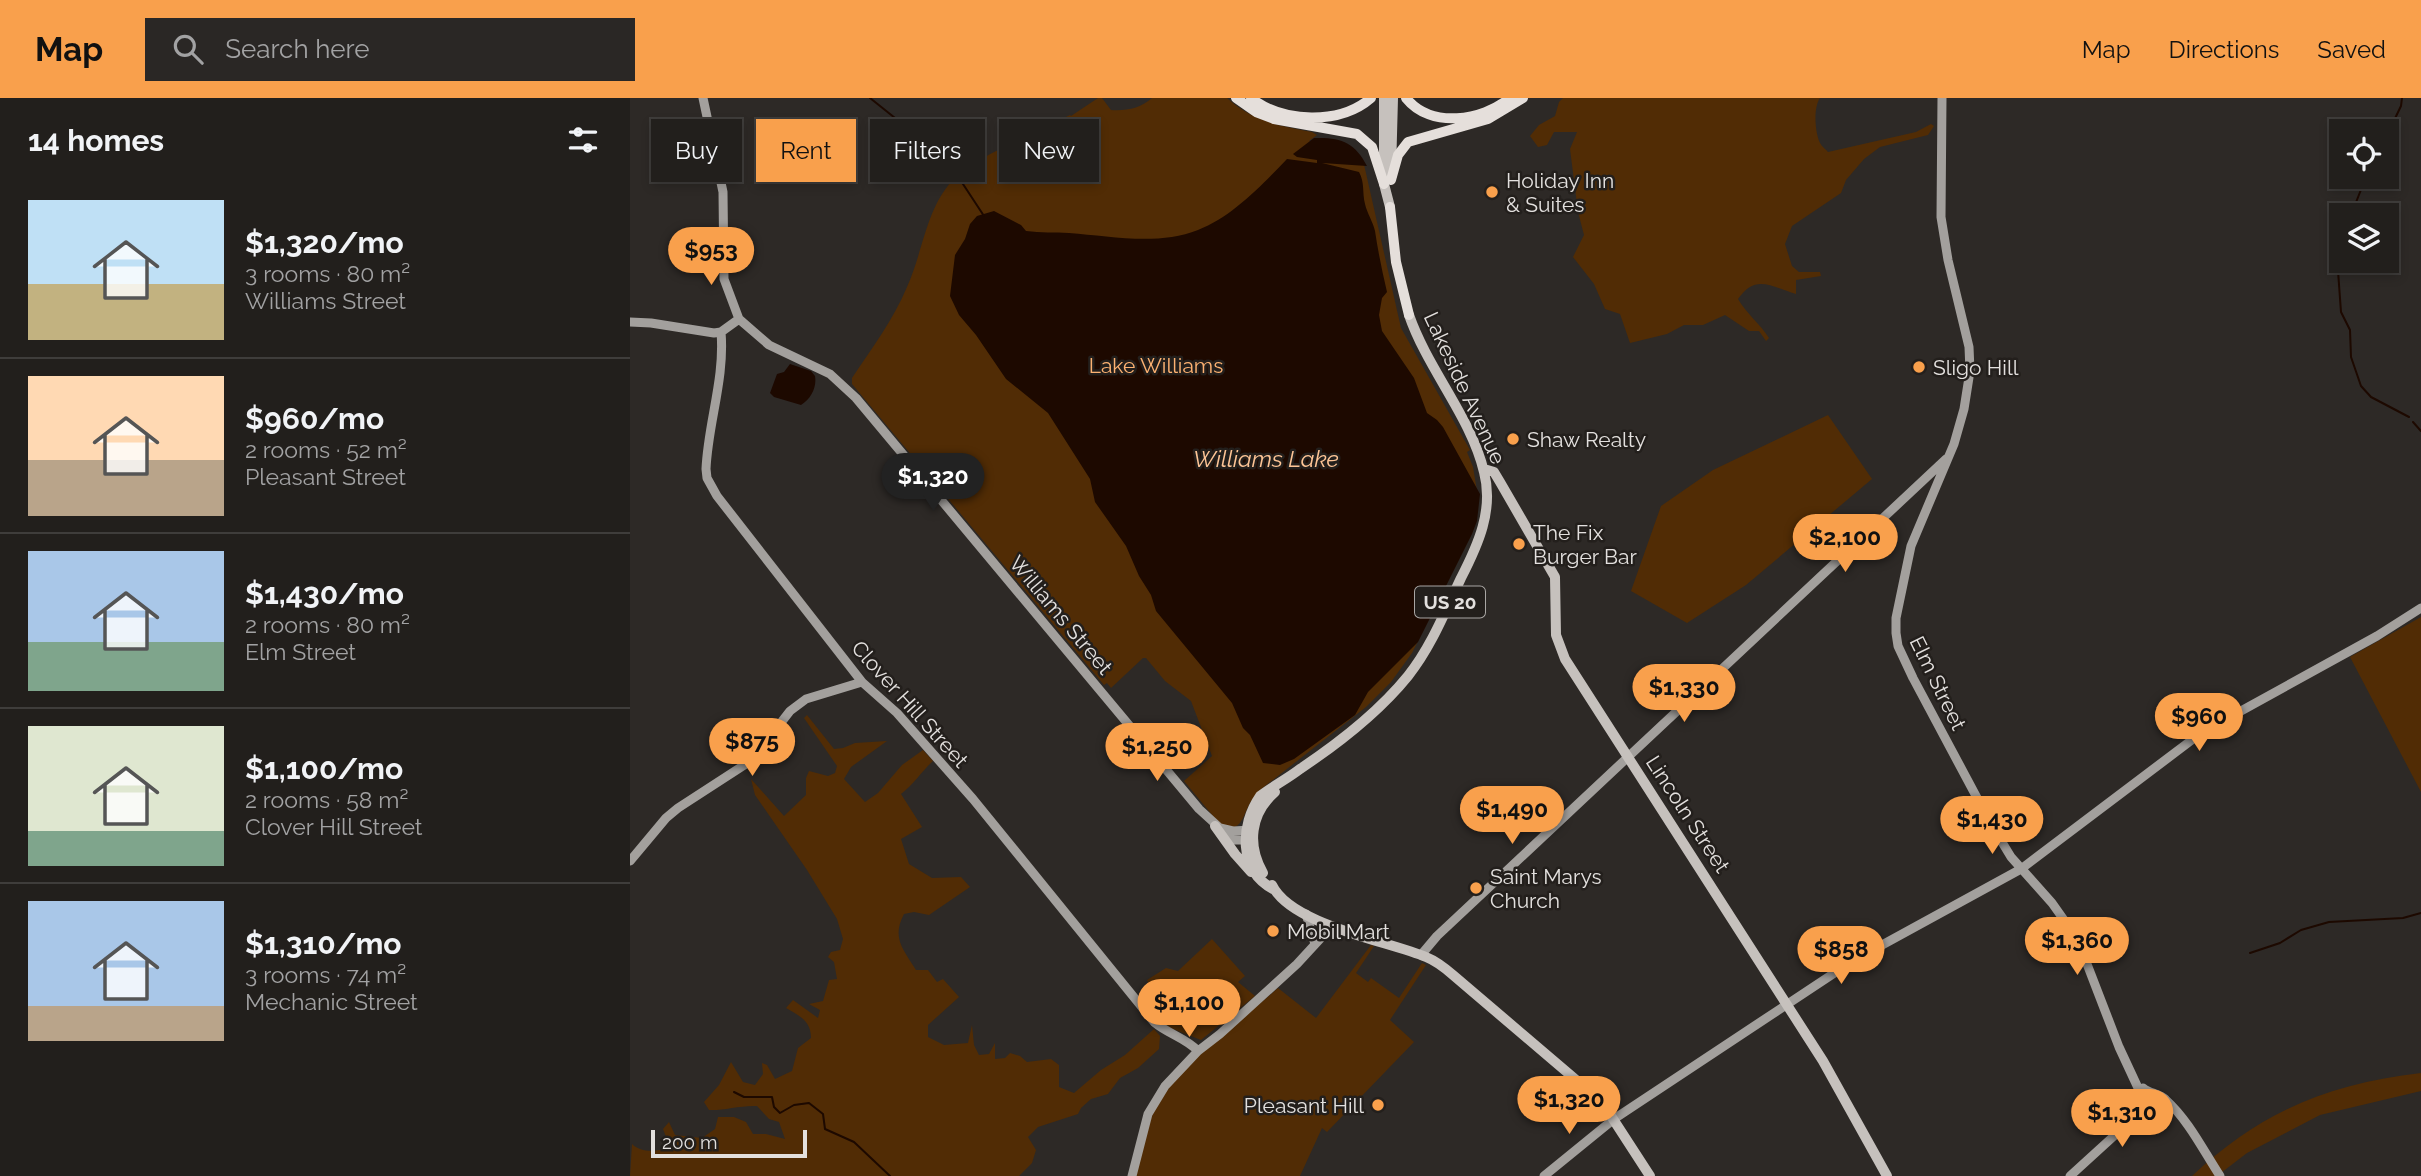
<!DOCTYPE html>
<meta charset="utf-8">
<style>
:root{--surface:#221f1c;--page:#2a2725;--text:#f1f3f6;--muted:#a2a2a3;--line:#3f3d3b;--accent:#f9a04c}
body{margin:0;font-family:Raleway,sans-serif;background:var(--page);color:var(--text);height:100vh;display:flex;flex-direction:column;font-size:26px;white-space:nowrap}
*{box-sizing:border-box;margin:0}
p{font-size:23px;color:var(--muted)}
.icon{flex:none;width:38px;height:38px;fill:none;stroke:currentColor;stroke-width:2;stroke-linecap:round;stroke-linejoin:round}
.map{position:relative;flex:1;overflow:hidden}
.drawer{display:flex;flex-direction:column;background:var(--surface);width:630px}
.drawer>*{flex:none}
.banner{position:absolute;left:21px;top:21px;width:665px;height:63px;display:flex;gap:14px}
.fabs{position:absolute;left:1699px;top:21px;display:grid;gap:14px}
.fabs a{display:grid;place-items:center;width:70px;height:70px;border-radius:0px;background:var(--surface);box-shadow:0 4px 10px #0003,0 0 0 2px var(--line);font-size:35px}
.scale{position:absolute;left:21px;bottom:18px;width:156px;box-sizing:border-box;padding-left:7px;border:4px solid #e3e0de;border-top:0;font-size:19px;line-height:24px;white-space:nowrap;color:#e3e0de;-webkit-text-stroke:5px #231f1c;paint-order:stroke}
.price{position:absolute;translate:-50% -60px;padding:0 16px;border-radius:24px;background:var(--accent);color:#111;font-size:23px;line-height:46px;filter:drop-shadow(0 2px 4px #0008)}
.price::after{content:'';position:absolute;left:50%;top:42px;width:21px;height:16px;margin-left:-10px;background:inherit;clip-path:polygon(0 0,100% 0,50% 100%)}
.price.selected{background:#222;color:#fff}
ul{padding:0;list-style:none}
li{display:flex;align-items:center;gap:21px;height:175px;padding:0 28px}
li+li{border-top:2px solid var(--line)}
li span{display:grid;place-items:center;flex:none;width:196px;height:140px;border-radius:0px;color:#555}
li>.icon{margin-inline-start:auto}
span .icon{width:84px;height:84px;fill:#fffc;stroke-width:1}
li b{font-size:30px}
h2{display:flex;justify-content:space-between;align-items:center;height:84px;padding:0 28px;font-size:30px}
.tag{padding:0 24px;border-radius:0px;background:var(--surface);box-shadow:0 4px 10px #0003,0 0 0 2px var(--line);font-size:24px;line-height:63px}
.tag.selected{background:var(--accent);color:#111}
header{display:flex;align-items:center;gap:42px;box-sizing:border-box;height:98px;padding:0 35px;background:var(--accent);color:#111}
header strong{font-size:33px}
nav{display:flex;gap:38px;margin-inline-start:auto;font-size:24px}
.search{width:490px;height:63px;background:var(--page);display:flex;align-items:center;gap:18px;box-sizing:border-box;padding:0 24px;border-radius:0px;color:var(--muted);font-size:26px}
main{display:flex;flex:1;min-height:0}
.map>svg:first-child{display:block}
</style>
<header>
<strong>Map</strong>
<div class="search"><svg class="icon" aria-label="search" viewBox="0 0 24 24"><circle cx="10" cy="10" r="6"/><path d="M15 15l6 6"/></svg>Search here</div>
<nav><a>Map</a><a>Directions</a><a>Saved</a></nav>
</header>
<main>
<section class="drawer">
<h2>14 homes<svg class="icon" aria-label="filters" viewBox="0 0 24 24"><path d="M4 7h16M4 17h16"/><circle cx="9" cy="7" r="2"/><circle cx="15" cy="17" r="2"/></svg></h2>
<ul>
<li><span style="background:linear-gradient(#bfe0f5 60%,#c2b280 0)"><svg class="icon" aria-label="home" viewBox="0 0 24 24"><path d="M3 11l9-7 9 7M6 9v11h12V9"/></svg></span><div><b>$1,320/mo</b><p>3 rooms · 80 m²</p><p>Williams Street</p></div></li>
<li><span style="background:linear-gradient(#ffd9b3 60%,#b9a48a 0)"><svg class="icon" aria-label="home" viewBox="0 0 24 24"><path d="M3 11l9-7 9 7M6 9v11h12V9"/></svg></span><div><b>$960/mo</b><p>2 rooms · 52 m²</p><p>Pleasant Street</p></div></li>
<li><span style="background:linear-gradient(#a9c7e8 65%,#7fa58c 0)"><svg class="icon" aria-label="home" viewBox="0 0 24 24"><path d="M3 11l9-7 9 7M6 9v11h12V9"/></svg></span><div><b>$1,430/mo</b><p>2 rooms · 80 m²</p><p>Elm Street</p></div></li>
<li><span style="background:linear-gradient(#dfe7d0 75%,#7fa58c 0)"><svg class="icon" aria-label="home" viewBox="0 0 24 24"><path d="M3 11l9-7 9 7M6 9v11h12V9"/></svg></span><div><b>$1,100/mo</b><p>2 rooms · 58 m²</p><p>Clover Hill Street</p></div></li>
<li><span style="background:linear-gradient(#a9c7e8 75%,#b9a48a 0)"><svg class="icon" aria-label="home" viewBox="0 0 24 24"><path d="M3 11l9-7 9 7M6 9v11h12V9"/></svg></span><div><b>$1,310/mo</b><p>3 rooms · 74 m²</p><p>Mechanic Street</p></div></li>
</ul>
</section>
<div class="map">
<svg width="1791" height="1078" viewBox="0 0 1791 1078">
<rect width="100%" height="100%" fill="#2d2926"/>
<path fill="#512c05" d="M468 0H472L481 12C497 13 511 10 522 0H597C622 23 650 28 682 34L687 37 679 43 716 48 733 62 771 230 840 352 837 354 843 369 847 393 843 433 782 555 761 584 736 609 630 692C627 696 623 700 620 705 612 720 610 739 588 724L554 683 582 658 561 603 535 583 516 560H513L481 590 477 585 474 587 222 286V280C242 250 263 222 277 189 293 154 296 110 323 82 347 58 408 33 440 17L441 18Z
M933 0H1190C1183 10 1185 35 1190 45 1192 49 1196 51 1198 54L1286 34 1301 26 1304 28 1298 37 1250 49 1234 61 1216 82 1211 95 1162 128 1155 146 1162 168 1169 174H1190L1191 178 1166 182V196C1141 189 1126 175 1108 201 1117 216 1130 226 1139 240L1136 243 1129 233H1119L1095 217 1073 227H1054L1037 236 1000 245 990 216 975 211 964 186 943 159 954 137 948 114 940 51 947 34H924L917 47 908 49 900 38 909 27 925 18 929 4Z
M1198 317 1242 381 1116 487 1057 525 1001 493 1031 408 1083 372Z
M1791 519V694L1720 559Z
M177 617 204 651 213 650 225 645 257 643 221 669 214 681 235 704 248 695 272 667 293 652 303 663C291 674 284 686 271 696L292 729 271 741 279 766 302 780 331 779 340 789 299 817 284 814 274 816C261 840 274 852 286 872H298L307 884 313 881 329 899 298 927V939L314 947 338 945 342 927 344 947 349 957 359 956 365 945V961L375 960 380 955 390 958 397 964 421 961 429 967V989L444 995 471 972 495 957 524 931 530 938 529 951 508 970 490 980 478 996 461 1001 451 1010 448 1016 408 1029 398 1039 406 1052 402 1065 389 1078H0L2 1046C11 1055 28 1054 40 1049L33 1031 39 1024 45 1037 72 1040 85 1031 88 1019H104L116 1024 123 1036H136L155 1041 149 1024 139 1021 127 1008C111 1007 92 1013 79 1012L74 1004 89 987 101 964 113 984 125 987 133 976 132 965 137 967 145 981 162 973 168 950 181 940C181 923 170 918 156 910L163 902 188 920 190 912 179 906 193 903 199 882 207 881 204 864 198 859 201 854 210 852 213 841 207 821 177 772 125 697 121 681 154 718 176 697V680L179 673 198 678 205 675 207 668 174 620Z
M582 841 615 878 608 884 625 898 571 942 538 929 529 922 525 900 517 882 536 870 548 873Z
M741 847 744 848 726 875 738 884 741 880 769 900 792 865 796 867 760 922 784 944 697 1034 692 1030 670 1078H505C511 1054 515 1027 528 1006 554 959 608 926 648 890L686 920Z
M1791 975V993L1690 1017 1617 1055 1587 1078H1562C1631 1013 1699 986 1791 975Z"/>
<path fill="#1d0900" d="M684 40C710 39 725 44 737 68L692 65 729 74C735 85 732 94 735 106 737 115 743 124 745 133 748 153 752 173 757 194L752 200 749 217 752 233 784 280 797 315 807 322 813 329 850 396 847 423 842 436 788 544 738 594 725 617 664 661 650 667 633 665 620 637 613 630 602 605 526 513 521 497 509 478 496 448 465 404 460 381 418 315 376 281 346 237 329 217 320 198 325 157 335 141 340 126 347 118 364 113 391 127 396 133C411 135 424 134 439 135 480 138 528 148 568 132 602 119 632 87 657 61L687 65V62L667 59 663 56Z
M160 266 181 273 185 278C187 289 181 301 171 307L144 299 140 295 147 276 154 274Z"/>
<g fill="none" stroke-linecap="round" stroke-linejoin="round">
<path stroke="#1d0900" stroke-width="2" d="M240 0 295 44 314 64
M1757 37 1771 8 1772 0
M331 83 354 118
M1721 117 1736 79
M1712 145 1707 159 1711 214 1720 232 1721 259 1731 288 1741 299 1779 319
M1783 324 1791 333
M1620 855 1650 845 1671 832 1699 824 1773 820 1791 815
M104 994 114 999H142L144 1009 150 1015 164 1007 179 1005 193 1016 195 1031 224 1044 260 1078"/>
<path stroke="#a3a09d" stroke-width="9" d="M73 0 93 94 94 181 109 221 139 247 200 276 226 300 569 711 603 742H622
M1312 0 1311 119 1318 162 1339 249 1340 273 1334 311 1324 346 1281 448 1266 520V535L1268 548 1283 580 1361 726 1381 759 1422 805 1439 829 1452 853 1489 949 1509 992 1519 1001
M0 224 21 225 84 235 91 234 109 221
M91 234C95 281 78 325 76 371L77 380 87 398 232 584 267 615 343 701 524 924C538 936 556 940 568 953
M590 730 603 733 621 732
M0 763 36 720 48 710 122 662 160 613 176 601 232 584
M676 816 685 846
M791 857 807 838 1316 361
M1513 990C1520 996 1529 995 1536 1002 1559 1023 1573 1052 1590 1078
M502 1078 518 1016 535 988 568 953 590 936 667 866 702 828
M914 1078 984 1021 1221 864 1391 771 1571 635 1747 538 1791 510
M1440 1078 1496 1027 1523 998"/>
<path stroke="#c6c1bd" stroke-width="10" d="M754 0V86L760 109
M761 73 763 0
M854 371 864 374 870 384 925 479 926 537 935 561 1193 963 1257 1078
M585 728 605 756 621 774
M633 775C617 747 620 716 645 694
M642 787C661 827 758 843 796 859 806 863 815 870 823 877L972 1004 1020 1078
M643 791C608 772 610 727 630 698 643 688 657 681 670 671 709 645 748 615 778 578 801 549 815 514 831 480 848 447 864 412 854 374 841 319 798 272 779 217"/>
<path stroke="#e5dfdb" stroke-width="10" d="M606 0 626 14 644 21 727 36 742 49 754 86
M621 0C653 25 710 27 741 0
M776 0C801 31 852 23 880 0
M761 82 768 57 778 44 858 21 893 0
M760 109 766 164 779 217"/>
</g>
<g fill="#f9a04c" stroke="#231f1c" stroke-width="2.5">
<circle cx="862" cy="94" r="7"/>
<circle cx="1289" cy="269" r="7"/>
<circle cx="883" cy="341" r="7"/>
<circle cx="889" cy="446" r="7"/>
<circle cx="846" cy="790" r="7"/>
<circle cx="643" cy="833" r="7"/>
<circle cx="748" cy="1007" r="7"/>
</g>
<g text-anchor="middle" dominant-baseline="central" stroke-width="5" stroke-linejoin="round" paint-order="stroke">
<rect fill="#231f1c" stroke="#a9a6a4" stroke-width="2" x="785" y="488.5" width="70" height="31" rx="5"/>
<g font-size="19" font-weight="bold" fill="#e3e0de">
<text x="820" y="504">US 20</text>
</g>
<g font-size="21" fill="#e3e0de" stroke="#231f1c" text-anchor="start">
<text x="876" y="82">Holiday Inn<tspan x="876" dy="24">&amp; Suites</tspan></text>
<text x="1303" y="269">Sligo Hill</text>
<text x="897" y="341">Shaw Realty</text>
<text x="903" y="434">The Fix<tspan x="903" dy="24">Burger Bar</tspan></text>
<text x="860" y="778">Saint Marys<tspan x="860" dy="24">Church</tspan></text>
<text x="657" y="833">Mobil Mart</text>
<text x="734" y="1007" text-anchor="end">Pleasant Hill</text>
</g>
<g font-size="21" fill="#fdb272" stroke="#231f1c">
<text x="526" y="267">Lake Williams</text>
</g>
<g font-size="21" fill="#e3e0de" stroke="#231f1c">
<text transform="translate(835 290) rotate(65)">Lakeside Avenue</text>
<text transform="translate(431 517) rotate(50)">Williams Street</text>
<text transform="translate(1308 585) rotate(64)">Elm Street</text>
<text transform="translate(280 606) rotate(48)">Clover Hill Street</text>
<text transform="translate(1058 716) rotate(57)">Lincoln Street</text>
</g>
<g font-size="23" font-style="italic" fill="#fec596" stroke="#231f1c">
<text x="636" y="360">Williams Lake</text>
</g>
</g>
</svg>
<div class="fabs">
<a><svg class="icon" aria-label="locate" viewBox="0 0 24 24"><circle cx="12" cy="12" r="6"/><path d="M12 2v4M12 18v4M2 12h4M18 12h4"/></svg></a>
<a><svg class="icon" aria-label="layers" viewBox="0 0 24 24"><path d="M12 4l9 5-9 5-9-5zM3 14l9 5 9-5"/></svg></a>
</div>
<div class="scale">200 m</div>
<b class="price" style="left:81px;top:189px">$953</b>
<b class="price selected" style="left:303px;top:415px">$1,320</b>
<b class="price" style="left:1215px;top:476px">$2,100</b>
<b class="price" style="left:1054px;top:626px">$1,330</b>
<b class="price" style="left:1569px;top:655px">$960</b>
<b class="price" style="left:122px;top:680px">$875</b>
<b class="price" style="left:527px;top:685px">$1,250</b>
<b class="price" style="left:882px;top:748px">$1,490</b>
<b class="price" style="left:1362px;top:758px">$1,430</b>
<b class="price" style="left:1447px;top:879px">$1,360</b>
<b class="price" style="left:1211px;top:888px">$858</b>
<b class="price" style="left:559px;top:941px">$1,100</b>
<b class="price" style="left:939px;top:1038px">$1,320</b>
<b class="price" style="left:1492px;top:1051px">$1,310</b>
<div class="banner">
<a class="tag">Buy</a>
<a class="tag selected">Rent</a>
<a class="tag">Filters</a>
<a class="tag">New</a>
</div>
</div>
</main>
